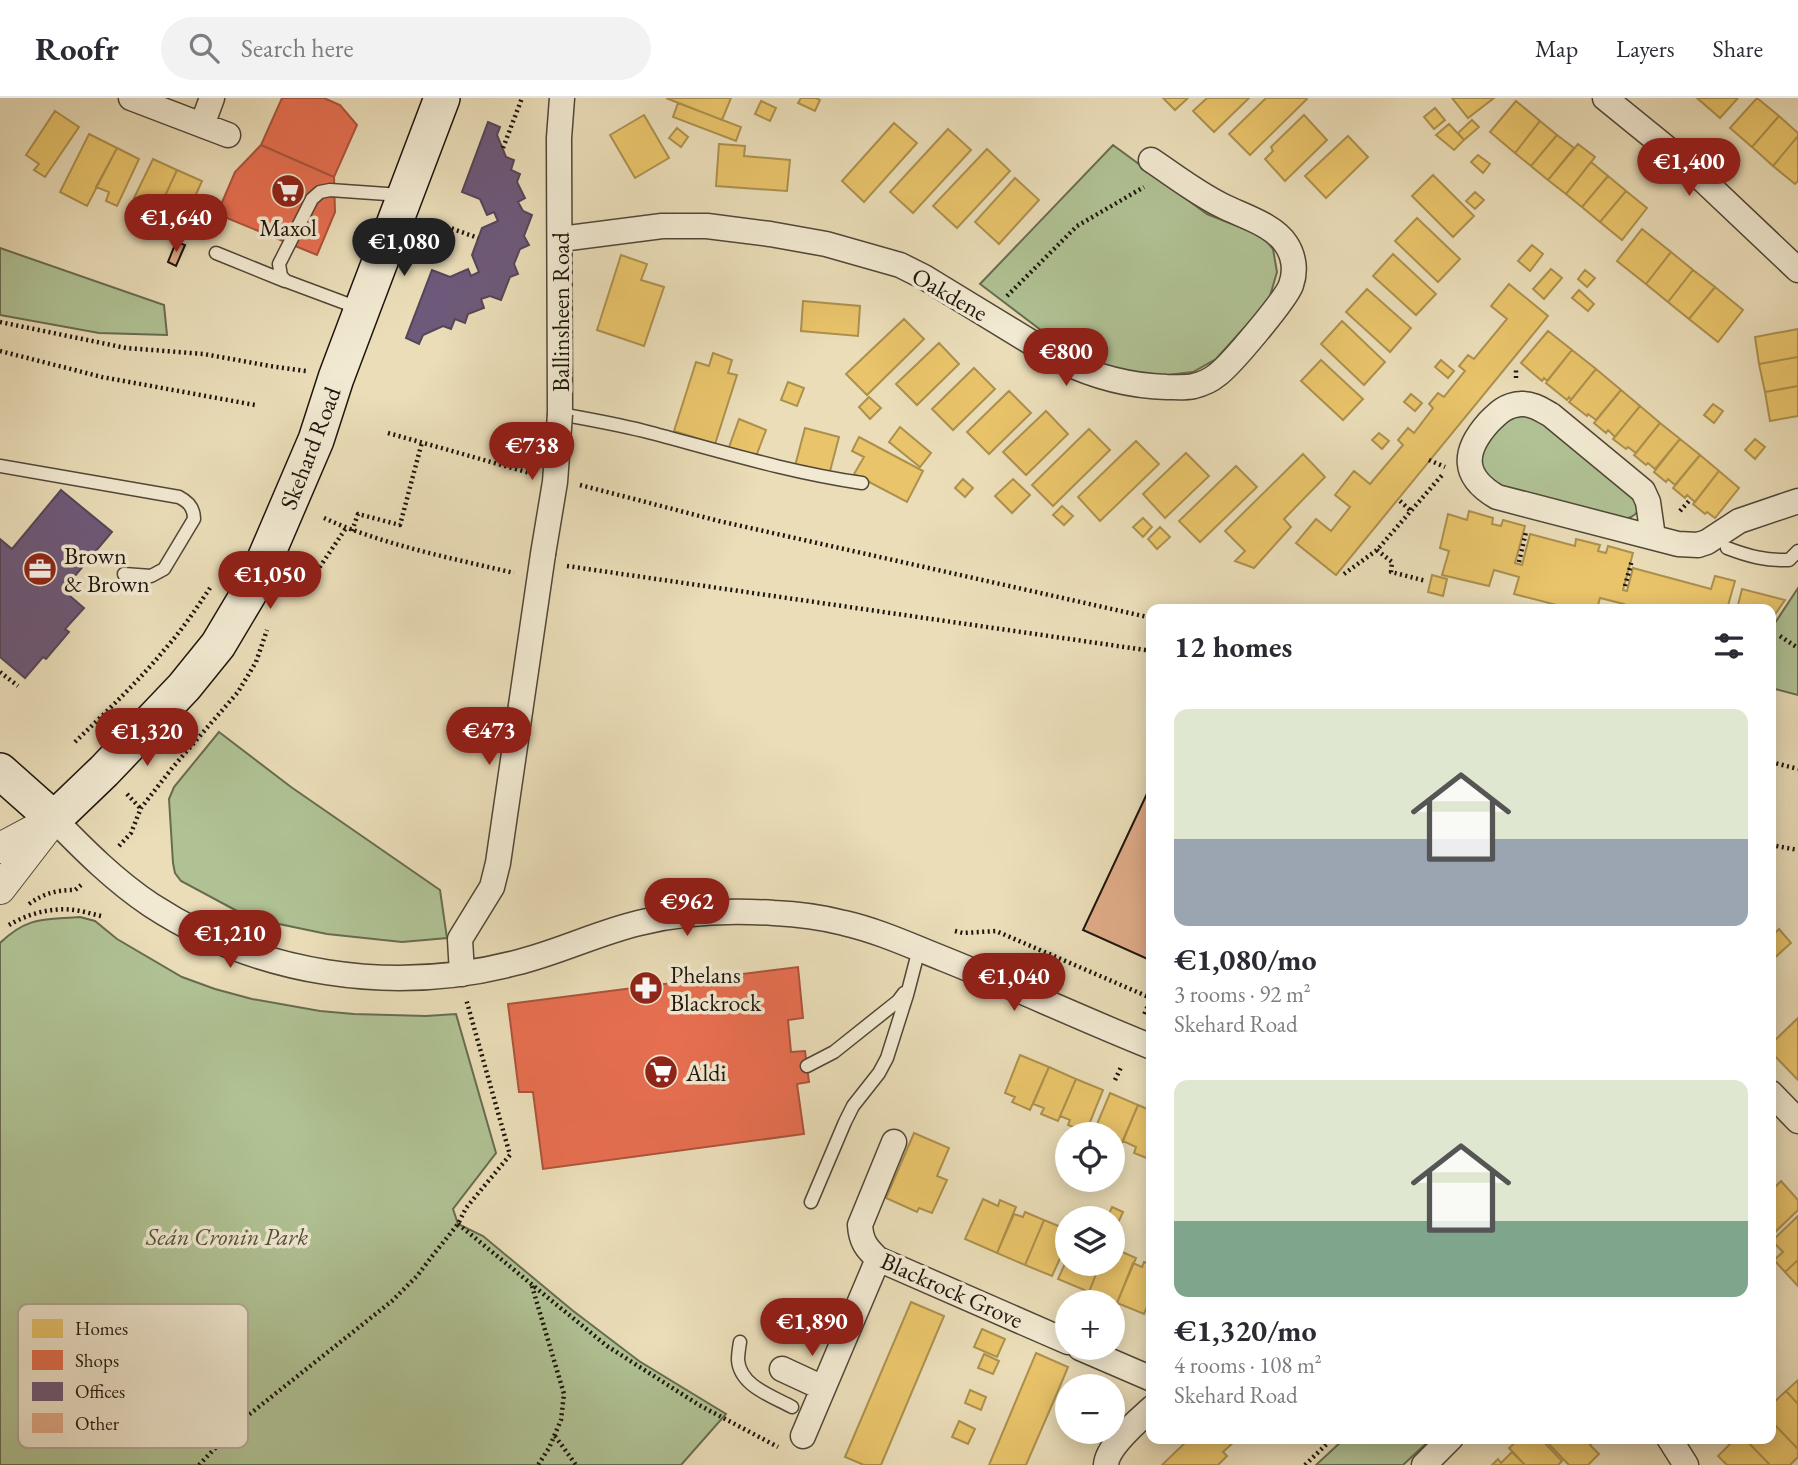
<!DOCTYPE html>
<meta charset="utf-8">
<style>
:root{--surface:#fff;--page:#f2f2f3;--text:#2b2b33;--muted:#7c7c81;--line:#e1e1e2;--accent:#8f2418}
body{margin:0;font-family:"EB Garamond",serif;background:var(--page);color:var(--text);height:100vh;display:flex;flex-direction:column;font-size:26px;white-space:nowrap}
*{box-sizing:border-box;margin:0}
p{font-size:23px;color:var(--muted)}
.icon{flex:none;width:38px;height:38px;fill:none;stroke:currentColor;stroke-width:2;stroke-linecap:round;stroke-linejoin:round}
.map{position:relative;flex:1;overflow:hidden}
.details{position:absolute;left:1146px;top:506px;width:630px;height:840px;display:flex;flex-direction:column;background:var(--surface);border-radius:14px;box-shadow:0 4px 18px #0003}
.details>*{flex:none}
.controls{position:absolute;left:1055px;top:1024px;display:grid;gap:14px}
.controls a{display:grid;place-items:center;width:70px;height:70px;border-radius:50%;background:var(--surface);box-shadow:0 4px 18px #0003;font-size:35px}
.price{position:absolute;translate:-50% -60px;padding:0 16px;border-radius:24px;background:var(--accent);color:#fff;font-size:23px;line-height:46px;filter:drop-shadow(0 2px 4px #0008)}
.price::after{content:'';position:absolute;left:50%;top:42px;width:21px;height:16px;margin-left:-10px;background:inherit;clip-path:polygon(0 0,100% 0,50% 100%)}
.price.selected{background:#222;color:#fff}
ul{padding:0;list-style:none}
li{display:grid;align-content:center;gap:14px;height:371px;padding:0 28px}
li span{display:grid;place-items:center;height:217px;border-radius:14px;color:#555}
li>.icon{margin-inline-start:auto}
span .icon{width:126px;height:126px;fill:#fffc;stroke-width:1}
li b{font-size:30px}
h2{display:flex;justify-content:space-between;align-items:center;height:84px;padding:0 28px;font-size:30px}
header{display:flex;align-items:center;gap:42px;box-sizing:border-box;height:98px;padding:0 35px;background:var(--surface);border-bottom:2px solid var(--line)}
header strong{font-size:33px}
nav{display:flex;gap:38px;margin-inline-start:auto;font-size:24px}
.search{width:490px;height:63px;background:var(--page);display:flex;align-items:center;gap:18px;box-sizing:border-box;padding:0 24px;border-radius:38px;color:var(--muted);font-size:26px}
.map>svg:first-child{display:block}
</style>
<header>
<strong>Roofr</strong>
<div class="search"><svg class="icon" aria-label="search" viewBox="0 0 24 24"><circle cx="10" cy="10" r="6"/><path d="M15 15l6 6"/></svg>Search here</div>
<nav><a>Map</a><a>Layers</a><a>Share</a></nav>
</header>
<div class="map">
<svg width="1798" height="1367" viewBox="0 0 1798 1367">
<rect width="100%" height="100%" fill="#eaddb8"/>
<filter id="stains"><feTurbulence type="fractalNoise" baseFrequency=".00286" numOctaves="4"/><feColorMatrix values="0 0 0 0 .2 0 0 0 0 .09 0 0 0 0 .02 0 0 0 .5 -.17"/></filter>
<radialGradient id="worn" r=".72"><stop offset=".6" stop-color="#630" stop-opacity="0"/><stop offset="1" stop-color="#630" stop-opacity=".3"/></radialGradient>
<path fill="#b0c294" stroke="#676c50" stroke-width="2" d="M1113 47 1207 116 1257 136 1267 144 1273 151 1277 174 1270 198 1261 211 1216 261 1193 274 1159 278 1145 277 1106 268 1077 256 1054 242 980 186Z
M0 150 164 207 167 237 99 235 0 217Z
M1533 315 1636 402 1638 413C1633 420 1629 420 1621 421L1502 389 1491 384 1480 367 1485 346 1505 321Z
M1798 490V597L1771 590V531Z
M219 634 291 689 440 792 447 840 402 844 327 836 279 826 237 813 181 783 175 775 173 765 169 701 174 689Z
M80 819 95 823 117 841 182 879 215 891 252 901 320 913 354 916 426 918 456 916 496 1055 453 1111 458 1126 483 1138 572 1212 639 1263 726 1316 681 1367H0V845C28 818 44 822 80 819Z
M1344 1341V1340L1431 1341 1403 1367H1316Z"/>
<path fill="#e9c46a" stroke="#ac904e" stroke-width="2" d="M666 0H731L722 22Z
M801 0H816L820 2 815 13 798 5Z
M1163 0H1188L1175 12Z
M1207 0H1249L1214 34 1193 13Z
M1266 0H1306L1307 1 1250 57 1229 36Z
M1452 0H1494L1468 20Z
M1697 0H1738L1720 20Z
M1757 0 1779 18 1752 49 1730 30Z
M761 3 776 10 770 23 755 16Z
M1516 3 1540 23 1515 55 1490 34Z
M678 5 741 29 736 43 673 19Z
M1435 10 1445 22 1434 31 1424 19Z
M55 13 79 29 45 79 34 72 39 66 26 57Z
M644 17 669 60 635 80 610 37Z
M1304 17 1327 42 1285 83 1265 61 1273 53 1271 49Z
M1779 18 1798 35V38L1773 68 1752 49Z
M1472 22 1479 29 1464 42 1458 35Z
M1540 23 1557 37 1531 68 1515 55Z
M894 25 917 45 864 104 842 83Z
M1449 26 1464 42 1454 52 1436 37Z
M677 30 688 39 681 49 669 40Z
M948 31 971 52 913 115 890 94Z
M89 36 117 50 87 108 60 94Z
M1557 37 1574 50 1548 82 1531 68Z
M1348 38 1368 59 1326 100 1305 78Z
M1798 38V83L1795 86 1773 68Z
M719 46 745 48 744 58 790 62 787 93 716 88Z
M1578 46 1595 59 1566 96 1548 82Z
M117 50 139 61 117 108 106 103 109 94 96 89Z
M987 51 1010 73 957 130 933 108Z
M1478 57 1490 66 1483 75 1471 64Z
M153 61 177 72 159 111 134 100Z
M1591 64 1608 78 1582 109 1566 96Z
M177 72 202 83 184 123 159 111Z
M1433 77 1474 118 1453 139 1412 98Z
M1608 78 1626 93 1600 124 1582 109Z
M1015 80 1039 102 999 146 975 124Z
M1626 93 1647 110 1622 142 1600 124Z
M1475 94 1484 102 1475 111 1466 103Z
M1417 120 1460 161 1438 184 1395 143Z
M1642 131 1671 154 1646 186 1617 163Z
M1532 147 1543 156 1530 173 1518 163Z
M1671 154 1693 172 1668 204 1646 186Z
M1393 156 1436 196 1416 217 1373 178Z
M621 157 647 166 641 182 664 189 644 248 597 232Z
M1551 171 1562 180 1544 201 1533 191Z
M1585 172 1595 180 1587 189 1578 181Z
M1693 172 1715 189 1689 221 1668 204Z
M1509 186 1548 218 1336 477 1296 445 1316 421 1331 433 1350 409 1335 397 1354 373 1370 386 1403 347 1398 342 1408 330 1414 335 1433 310 1429 306 1438 295 1444 299 1465 273 1459 268 1468 257 1474 261 1507 221 1491 208Z
M1715 189 1743 212 1718 244 1689 221Z
M1367 191 1411 230 1390 254 1346 214Z
M1579 192 1594 206 1588 213 1572 200Z
M803 203 860 208 858 238 801 233Z
M904 221 924 241 867 297 846 276Z
M1342 223 1385 264 1364 287 1321 246Z
M1798 231V259L1759 266 1755 239Z
M1548 233 1572 252 1547 283 1544 280 1542 283 1521 265Z
M939 245 959 266 917 307 896 286Z
M1572 252 1596 271 1571 302 1569 299 1567 302 1546 285Z
M713 255 732 262 728 275 737 277 715 346 674 333 696 264 709 268Z
M1798 259V288L1765 294 1759 266Z
M1321 262 1363 301 1343 322 1301 283Z
M1441 262 1454 273 1448 280 1435 269Z
M974 270 995 291 953 332 932 311Z
M1596 271 1621 292 1596 322 1588 316 1587 318 1569 304Z
M788 284 804 290 797 308 781 302Z
M1798 288V318L1770 323 1765 294Z
M1621 292 1640 308 1615 339 1608 332 1606 335 1594 325Z
M1009 293 1031 315 989 356 967 334Z
M1411 296 1422 305 1415 313 1404 304Z
M869 299 881 310 870 321 859 309Z
M1713 306 1723 313 1714 325 1704 317Z
M1640 308 1660 325 1636 355 1628 349 1626 351 1613 341Z
M1046 313 1068 336 1026 377 1003 354Z
M739 321 766 332 755 361 728 352Z
M1660 325 1680 341 1655 371 1648 365 1646 367 1634 357Z
M900 329 931 355 920 369 889 344Z
M805 330 839 339 829 377 795 368Z
M1089 331 1110 352 1053 408 1032 387Z
M1379 335 1389 343 1382 351 1372 342Z
M859 339 923 373 907 404 854 376 864 359 852 353Z
M1680 341 1700 357 1675 387 1668 381 1666 384 1654 374Z
M1755 341 1765 349 1755 361 1745 352Z
M1136 343 1159 366 1100 423 1078 399Z
M1186 355 1209 378 1165 420 1143 396Z
M1303 356 1325 379 1284 421 1291 429 1254 470 1235 463 1245 453 1225 433Z
M1700 357 1719 373 1695 404 1687 397 1685 400 1673 390Z
M1236 368 1257 389 1200 444 1179 423Z
M1719 373 1739 390 1715 420 1707 414 1705 416 1693 406Z
M963 381 973 390 965 399 955 390Z
M1013 381 1030 397 1012 415 995 398Z
M1062 408 1073 418 1064 427 1053 417Z
M1469 413 1493 420 1492 426 1501 428 1503 422 1525 428 1515 465 1522 467 1530 436 1575 448 1576 441 1600 447 1598 453 1606 455 1608 448 1633 455 1623 492 1627 493 1633 470 1711 491 1715 478 1735 483 1727 511H1623L1624 506 1600 500 1597 511H1572L1514 496 1519 479 1494 472 1489 488 1442 477 1449 453 1440 450 1448 416 1467 422Z
M1143 420 1152 429 1143 439 1133 429Z
M1160 429 1170 439 1157 451 1148 441Z
M1432 477 1447 481 1443 498 1428 494Z
M1742 491 1785 502 1771 522V511H1737Z
M1779 831 1791 845 1772 862 1771 861V839Z
M1798 920V982L1771 954V946Z
M1020 957 1049 969 1030 1012 1012 1004 1015 999 1005 995Z
M1049 969 1076 981 1058 1023 1041 1016 1044 1010 1033 1006Z
M1076 981 1103 992 1086 1034 1068 1027 1070 1022 1060 1018Z
M1110 995 1138 1007 1120 1049 1113 1046V1036H1106L1095 1031Z
M1138 1007 1152 1013V1055L1149 1061 1134 1055 1136 1049 1123 1043Z
M914 1035 949 1050 937 1078 947 1082 932 1115 919 1110 917 1114 886 1100Z
M1781 1083 1798 1102V1112L1771 1138V1093Z
M983 1101 998 1108 1000 1102 1016 1109 997 1155 965 1141Z
M1112 1109 1123 1114 1118 1125 1113 1123V1120H1107Z
M1025 1114 1044 1122 1025 1167 997 1155 1014 1116 1023 1119Z
M1798 1118V1162L1785 1174 1774 1162 1783 1154 1772 1143Z
M1044 1122 1068 1132V1143L1052 1178 1025 1167Z
M1120 1153 1136 1160 1117 1205 1089 1194 1100 1166H1113V1156L1118 1158Z
M1068 1159V1166H1100L1089 1194 1058 1181Z
M1798 1162V1188L1785 1174Z
M1144 1164 1152 1167V1196L1144 1216 1117 1205 1133 1165 1142 1169Z
M911 1204 944 1218 881 1367H864L845 1359Z
M982 1231 1005 1241 997 1259 974 1249Z
M1036 1255 1068 1269 1058 1293 1026 1367H989Z
M984 1256 999 1263 993 1276 978 1270Z
M1798 1282V1306L1786 1293Z
M970 1292 986 1299 981 1312 965 1305Z
M1786 1293 1798 1306V1351L1771 1323V1307Z
M959 1323 975 1331 968 1346 952 1339Z
M1771 1323 1798 1351V1359L1790 1367H1770L1744 1340H1771Z
M1190 1340H1235L1236 1342 1223 1354 1227 1358 1218 1367H1162Z
M1526 1340H1540L1562 1363 1558 1367H1525L1509 1350 1518 1342 1521 1345Z
M1543 1340H1592L1594 1343 1590 1347 1599 1356 1588 1367H1569Z
M1736 1340H1744L1770 1367H1727L1718 1358Z
M1512 1354 1525 1367H1492L1498 1361 1501 1365Z"/>
<path fill="#e76f51" stroke="#ab543c" stroke-width="2" d="M282 0H324L340 7 357 27 334 79 261 47Z
M261 47 334 79 335 114 317 157 217 116 235 74Z
M798 869 803 920 788 922 791 954 805 953 809 984 797 986 804 1036 543 1071 533 994H519L508 906Z"/>
<path fill="#6d597a" stroke="#554559" stroke-width="2" d="M488 24 500 29 497 37 506 59 514 62 511 72 520 76 517 84 525 100 518 104 523 113 532 117 524 138 529 147 520 151 514 166 518 176 510 179 501 202 490 198 481 201 484 210 468 216 465 225 455 221 451 231 443 228 423 237 419 246 406 240 432 172 450 179 468 171 471 178 479 174 472 157 482 130 498 123 494 114 487 117 480 101 462 94Z
M61 392 112 434 63 492 84 510 65 531 69 534 46 561 43 559 25 580 0 559V441L12 451Z"/>
<path fill="#e1ac89" stroke="#1e150c" stroke-width="2" d="M176 144 185 147 176 168 168 164Z
M1152 685V863L1083 832Z"/>
<g fill="none" stroke-linecap="round" stroke-linejoin="round">
<g stroke="#514737" stroke-width="15">
<path id="service" d="M216 155 285 183
M361 211 286 183 281 178 279 166 312 101 320 94 330 92 401 97
M560 316C588 321 616 326 644 333 717 352 786 374 862 385
M0 368 179 399C189 404 194 410 194 421L164 471 151 478 124 476
M1727 450C1748 458 1766 463 1789 462L1798 453
M807 968 834 954 898 903 904 895
M811 1104 845 1024 853 1008 879 975 887 960 907 897 919 851
M740 1244C739 1250 738 1256 738 1262 740 1288 772 1298 792 1309"/>
</g>
<g stroke="#514737" stroke-width="27">
<path id="minor" d="M131 0 228 37
M1605 0 1685 65 1798 172
M202 27 212 0
M561 141 662 128H707L770 136 826 146 900 167 924 179 1060 262C1095 279 1128 288 1167 289 1176 289 1185 290 1194 288 1202 286 1211 282 1217 277 1231 267 1286 201 1291 187 1296 173 1294 158 1286 146 1274 127 1243 118 1223 108 1198 96 1175 78 1151 62
M560 316 559 40 562 0
M1653 439 1648 404 1643 393 1551 317C1542 312 1532 305 1521 306 1506 307 1499 314 1489 324 1463 353 1461 378 1497 399L1678 446 1698 447 1707 444 1739 423 1798 403
M54 721C84 752 115 783 151 807 258 877 392 897 515 865 557 855 597 835 639 825 682 814 729 812 774 815 798 816 821 819 844 825 879 833 911 848 944 861 1014 889 1082 921 1152 949
M462 876 460 841 492 789 498 765 543 456
M1771 995 1798 1023
M894 1044 860 1127C861 1143 866 1150 878 1161L1068 1244
M1080 1250 1152 1281
M782 1271 823 1290
M803 1338 878 1161
M1669 1340 1686 1367
M1106 1367C1107 1348 1138 1323 1152 1310
M1424 1367 1451 1340"/>
</g>
<g stroke="#514737" stroke-width="32">
<path id="tertiary" d="M0 750 47 725
M0 791 54 721"/>
</g>
<g stroke="#1e150c" stroke-width="38">
<path id="secondary" d="M0 673 54 721 104 673 184 589 218 547 249 495 262 468 316 342 336 280 362 211 442 0"/>
</g>
<path stroke="#1e150c" stroke-width="4.5" stroke-dasharray="2 3.5" stroke-linecap="butt" d="M503 50 522 0
M431 123 478 140
M1007 198 1077 128 1144 89
M0 224 126 250 204 256 270 268 306 273
M0 253 102 279 255 307
M1516 280V270
M388 335 530 375
M1429 362 1445 369
M580 387 719 423 1152 520
M1400 403 1411 413
M1680 413 1689 403
M324 420C383 447 451 460 514 475
M352 433 358 416 400 427 422 344
M1377 452 1392 464 1391 474 1426 483
M1519 464 1526 434
M567 468 1152 553
M1344 476 1377 452 1443 376
M289 481 300 485 311 482 346 430
M1625 488 1632 462
M1780 538 1798 550
M0 574 18 588
M75 644C106 614 138 584 165 551 182 532 196 511 210 490
M1771 664 1798 671
M127 696 140 710
M1771 747 1798 752
M119 748 131 735 141 710 173 669 238 594 256 564 267 532
M29 806C44 795 57 792 75 792L81 787
M9 827C27 816 52 809 74 812 83 813 92 816 101 818
M955 833 963 835 996 833 1151 900 1144 917
M1115 982 1122 967
M458 1126 607 1248 699 1307 778 1349
M532 1188 564 1296 561 1322 549 1350 538 1367
M1057 1302 1068 1306
M555 1338 576 1367
M199 1367 241 1323 392 1203 417 1178 433 1157 458 1126 466 1110 510 1057 466 901
M1305 1367 1333 1340"/>
<use href="#service" stroke="#f1e9d1" stroke-width="12"/>
<use href="#minor" stroke="#f1e9d1" stroke-width="24"/>
<use href="#tertiary" stroke="#f1e9d1" stroke-width="30"/>
<use href="#secondary" stroke="#f1e9d1" stroke-width="35"/>
<g stroke="#514737" stroke-width="27" stroke-linecap="butt">
<path id="minor-bridge" d="M543 456 555 384 560 316"/>
</g>
<use href="#minor-bridge" stroke="#f1e9d1" stroke-width="24"/>
</g>
<defs>
<g id="supermarket-disc" transform="scale(1.75)"><circle r="9.5" fill="#8f2418" stroke="#f1e9d1"/><path d="M-6-5.5h2.5l.6 2H6L4.5 2H-2.5L-4.4-4H-6ZM-1.5 3.2a1.3 1.3 0 1 0 .1 0ZM3 3.2a1.3 1.3 0 1 0 .1 0Z" fill="#fff"/></g>
<g id="office-disc" transform="scale(1.75)"><circle r="9.5" fill="#8f2418" stroke="#f1e9d1"/><path d="M-6-3h4V-5.5h4V-3h4V5H-6ZM-1-4.5V-3h2v-1.5ZM-6 0V1H6V0Z" fill="#fff"/></g>
<g id="pharmacy-disc" transform="scale(1.75)"><circle r="9.5" fill="#8f2418" stroke="#f1e9d1"/><path d="M-2-6h4v4h4v4h-4v4h-4v-4h-4v-4h4Z" fill="#fff"/></g>
</defs>
<g fill-rule="evenodd">
<use href="#supermarket-disc" x="288" y="93"/>
<use href="#office-disc" x="40" y="471"/>
<use href="#pharmacy-disc" x="646" y="890"/>
<use href="#supermarket-disc" x="661" y="974"/>
</g>
<g text-anchor="middle" dominant-baseline="central" stroke-width="7" stroke-linejoin="round" paint-order="stroke">
<g font-size="24" fill="#1e150c" stroke="#f1e9d1" text-anchor="start">
<text x="288" y="129" text-anchor="middle">Maxol</text>
<text x="64" y="457">Brown<tspan x="64" dy="28">&amp; Brown</tspan></text>
<text x="670" y="876">Phelans<tspan x="670" dy="28">Blackrock</tspan></text>
<text x="686" y="974">Aldi</text>
</g>
<g font-size="24" fill="#1e150c" stroke="#f1e9d1">
<text transform="translate(950 196) rotate(30)">Oakdene</text>
<text transform="translate(560 214) rotate(-90)">Ballinsheen Road</text>
<text transform="translate(310 350) rotate(-69)">Skehard Road</text>
<text transform="translate(952 1192) rotate(24)">Blackrock Grove</text>
</g>
<g font-size="24" font-style="italic" fill="#51523c" stroke="#f1e9d1">
<text x="227" y="1138">Seán Cronin Park</text>
</g>
</g>
<rect x="18" y="1206" width="230" height="144" rx="10" fill="#f1e9d1" stroke="#b2a996" stroke-width="2"/>
<rect x="32" y="1221" width="31" height="19" fill="#e9c46a"/>
<rect x="32" y="1252" width="31" height="20" fill="#e76f51"/>
<rect x="32" y="1284" width="31" height="19" fill="#6d597a"/>
<rect x="32" y="1315" width="31" height="20" fill="#e1ac89"/>
<g font-size="19" fill="#1e150c">
<text x="75" y="1237">Homes</text>
<text x="75" y="1269">Shops</text>
<text x="75" y="1300">Offices</text>
<text x="75" y="1332">Other</text>
</g>
<rect width="100%" height="100%" filter="url(#stains)"/>
<rect width="100%" height="100%" fill="url(#worn)"/>
</svg>
<div class="controls">
<a><svg class="icon" aria-label="locate" viewBox="0 0 24 24"><circle cx="12" cy="12" r="6"/><path d="M12 2v4M12 18v4M2 12h4M18 12h4"/></svg></a>
<a><svg class="icon" aria-label="layers" viewBox="0 0 24 24"><path d="M12 4l9 5-9 5-9-5zM3 14l9 5 9-5"/></svg></a>
<a>+</a>
<a>−</a>
</div>
<b class="price" style="left:1689px;top:100px">€1,400</b>
<b class="price" style="left:176px;top:156px">€1,640</b>
<b class="price selected" style="left:404px;top:180px">€1,080</b>
<b class="price" style="left:1066px;top:290px">€800</b>
<b class="price" style="left:532px;top:384px">€738</b>
<b class="price" style="left:270px;top:513px">€1,050</b>
<b class="price" style="left:489px;top:669px">€473</b>
<b class="price" style="left:147px;top:670px">€1,320</b>
<b class="price" style="left:687px;top:840px">€962</b>
<b class="price" style="left:230px;top:872px">€1,210</b>
<b class="price" style="left:1014px;top:915px">€1,040</b>
<b class="price" style="left:812px;top:1260px">€1,890</b>
<section class="details">
<h2>12 homes<svg class="icon" aria-label="filters" viewBox="0 0 24 24"><path d="M4 7h16M4 17h16"/><circle cx="9" cy="7" r="2"/><circle cx="15" cy="17" r="2"/></svg></h2>
<ul>
<li><span style="background:linear-gradient(#dfe7d0 60%,#9aa5b1 0)"><svg class="icon" aria-label="home" viewBox="0 0 24 24"><path d="M3 11l9-7 9 7M6 9v11h12V9"/></svg></span><div><b>€1,080/mo</b><p>3 rooms · 92 m²</p><p>Skehard Road</p></div></li>
<li><span style="background:linear-gradient(#dfe7d0 65%,#7fa58c 0)"><svg class="icon" aria-label="home" viewBox="0 0 24 24"><path d="M3 11l9-7 9 7M6 9v11h12V9"/></svg></span><div><b>€1,320/mo</b><p>4 rooms · 108 m²</p><p>Skehard Road</p></div></li>
</ul>
</section>
</div>
